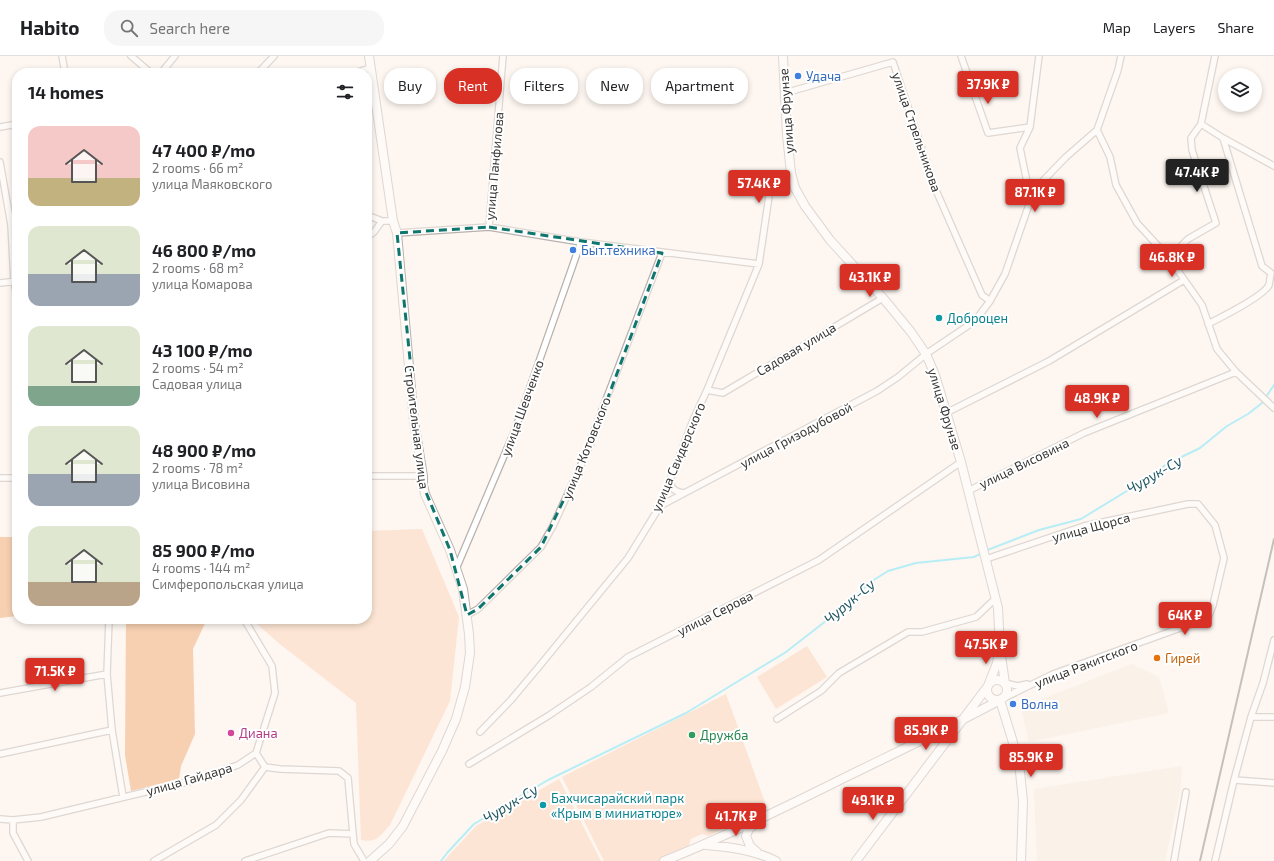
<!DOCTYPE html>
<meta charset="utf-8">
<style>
:root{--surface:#fff;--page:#f6f6f6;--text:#202124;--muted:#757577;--line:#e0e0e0;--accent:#d93025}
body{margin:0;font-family:"Exo 2",sans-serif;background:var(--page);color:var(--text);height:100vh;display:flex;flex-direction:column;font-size:15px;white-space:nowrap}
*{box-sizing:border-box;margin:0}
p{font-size:13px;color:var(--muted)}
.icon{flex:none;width:22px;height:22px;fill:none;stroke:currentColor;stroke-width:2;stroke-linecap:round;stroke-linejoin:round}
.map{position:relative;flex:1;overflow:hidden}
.drawer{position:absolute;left:12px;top:12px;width:360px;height:556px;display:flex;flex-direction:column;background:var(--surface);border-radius:16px;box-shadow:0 2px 6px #0003}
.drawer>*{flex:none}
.top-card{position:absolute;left:384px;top:12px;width:380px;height:36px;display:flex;gap:8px}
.tools{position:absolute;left:1218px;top:12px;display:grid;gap:8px}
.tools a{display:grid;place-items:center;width:44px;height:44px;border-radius:50%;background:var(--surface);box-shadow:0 2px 6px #0003;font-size:20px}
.price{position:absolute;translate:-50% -34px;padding:0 9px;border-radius:4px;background:var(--accent);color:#fff;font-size:13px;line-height:26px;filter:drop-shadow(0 1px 2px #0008)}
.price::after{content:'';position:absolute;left:50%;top:24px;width:12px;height:9px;margin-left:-6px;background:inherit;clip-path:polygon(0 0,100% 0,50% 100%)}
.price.current{background:#222;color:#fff}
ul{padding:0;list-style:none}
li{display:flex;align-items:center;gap:12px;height:100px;padding:0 16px}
li span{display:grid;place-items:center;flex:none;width:112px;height:80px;border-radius:12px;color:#555}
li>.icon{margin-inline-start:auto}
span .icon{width:48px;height:48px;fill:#fffc;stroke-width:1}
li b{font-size:17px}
h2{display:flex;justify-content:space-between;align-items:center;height:48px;padding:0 16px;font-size:17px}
.tag{padding:0 14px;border-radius:16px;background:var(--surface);box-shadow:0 2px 6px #0003;font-size:14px;line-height:36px}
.tag.current{background:var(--accent);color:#fff}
header{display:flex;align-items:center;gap:24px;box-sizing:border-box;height:56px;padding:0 20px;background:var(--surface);border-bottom:1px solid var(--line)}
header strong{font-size:19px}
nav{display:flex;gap:22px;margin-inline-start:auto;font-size:14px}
.search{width:280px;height:36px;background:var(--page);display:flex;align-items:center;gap:10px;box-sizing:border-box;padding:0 14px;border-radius:16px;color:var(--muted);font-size:15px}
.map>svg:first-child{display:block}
</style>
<header>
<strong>Habito</strong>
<div class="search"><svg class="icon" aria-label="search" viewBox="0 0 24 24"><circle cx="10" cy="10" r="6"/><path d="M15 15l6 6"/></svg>Search here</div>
<nav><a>Map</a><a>Layers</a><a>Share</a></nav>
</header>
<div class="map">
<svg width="1274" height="805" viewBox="0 0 1274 805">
<rect width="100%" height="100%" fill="#fdf6f1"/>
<path fill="#f7eae0" d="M1132 608 1159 621 1169 657 1029 686 1021 651Z
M1182 710 1180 736 1165 805H1037L1034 733Z"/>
<path fill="#fbd1b2" d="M422 473 459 561 450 645 390 769C380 780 377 787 361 784L356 647 281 589 251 563H367V475Z
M807 590 827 621 776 653 757 621Z
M726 638 767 752 709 780 702 778 691 783 688 791 659 805H604L562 721Z
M559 723 601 805H444L449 799 476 770Z"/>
<path fill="#efa267" d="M0 481H17V560L0 562Z
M126 563H207L193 593 195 678 181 710 179 723 131 735 125 699Z"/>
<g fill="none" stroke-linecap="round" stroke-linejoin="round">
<path stroke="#62e4fd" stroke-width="2" d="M985 495 1039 474 1081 463 1135 430 1167 408 1200 392 1227 370 1248 358 1262 347 1274 329
M441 805 447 797 474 768 548 724 686 657 727 632 786 596 849 547 869 527 888 515 916 507 974 501 982 497"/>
<g stroke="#b8b1ad" stroke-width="8">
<path id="street" d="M62 0 65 17
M131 0 151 17
M961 0 988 77 1030 71
M161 17 175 0
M258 17 274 0
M354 17 370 12
M785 37 893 6 935 132 982 239 990 245
M1201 68 1223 82 1274 110
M0 71 17 68
M1097 74 1110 101 1116 129 1137 167 1169 202 1202 249 1217 293 1236 316 1274 352
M0 106 11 169 14 225 17 241
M1034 134 1027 126 1020 92 1030 71 1039 0
M367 161H372L382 165
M489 171 503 0
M397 177 489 171 581 186 759 208
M367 181 374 176 382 165H393
M1169 202 1188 183 1216 167 1192 94 1191 82 1201 68 1215 0
M0 227 17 225
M1208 268C1220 262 1264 240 1269 229 1270 225 1270 220 1271 217L1262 210 1223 82
M707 334 723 337 883 242
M946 357 1049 305 1184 224
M367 420H423
M0 422H17
M669 425C672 433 675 436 684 437
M968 435 1084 377 1236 316
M660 450 877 335 898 321 926 298 975 265 990 245 1005 218 1034 134 1066 101 1097 74 1118 14 1121 0
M986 503 1084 470 1188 448H1198L1215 469 1224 502 1213 549 1208 562 1053 618 1000 644
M456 513 515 374 581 186
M467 559 478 553 541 491 553 470 591 387V383L662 197
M109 563 107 618 112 674 123 741
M1005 627 1018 630 1027 628
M0 637 107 618
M1251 661H1274
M777 663 821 635 839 617 908 576H922L976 561 995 543
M480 676 511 644 537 613 628 502 660 450 694 362 707 334 759 208 772 120 791 117
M256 697 265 711 280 713 339 715 348 722 353 778 354 788 364 805
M0 698 112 674
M469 708 548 660 591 631 628 601 819 504 961 406
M1234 724 1274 727
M0 763 13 764 41 761 191 725 238 709 256 697 275 637 272 610 244 563
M13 764V777L28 805
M154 805 216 769 241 744 265 711
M245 805 329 777 353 778
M1174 805 1186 736
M1215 805 1234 724 1251 661 1263 627 1274 584"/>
</g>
<g stroke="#b8b1ad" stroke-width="10">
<path id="secondary" d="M369 0 393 165 397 177 414 366 423 420V429L425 438 450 494 463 533 469 578 470 597 465 631 456 663 442 695 403 770 389 788 370 805
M783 0 787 79 791 117 795 132 805 150 830 184 883 242 911 276 926 298 935 319 961 406 998 552 1000 593 997 607 988 630 856 805
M1001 600 1005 627
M987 634a10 10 0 1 1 20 0a10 10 0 1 1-20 0Z
M755 768 749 773 746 780 750 790 757 796
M706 789C730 791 754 794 776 805
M664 805C727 780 788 750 848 720 899 695 950 671 1000 644L1012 683 1020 716 1023 745 1021 805"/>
</g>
<use href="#street" stroke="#fff" stroke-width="5.5"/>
<use href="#secondary" stroke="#fff" stroke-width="8"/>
<path stroke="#827e7b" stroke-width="2" d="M1200 805 1274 483"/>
</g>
<path d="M0 0H1274V805H0ZM489 171 662 197 591 387 541 491 478 553 467 559 450 494 423 429 397 177Z" fill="#fdf6f1" fill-opacity=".55" fill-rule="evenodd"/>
<path fill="none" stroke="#0f766e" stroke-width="3" stroke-dasharray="8 5" stroke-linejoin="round" d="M489 171 662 197 591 387 541 491 478 553 467 559 450 494 423 429 397 177Z"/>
<g fill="#3f7fe0" stroke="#fff" stroke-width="1.5">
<circle cx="798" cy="20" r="4"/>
<circle cx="573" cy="194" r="4"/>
<circle cx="1013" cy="648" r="4"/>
</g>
<g fill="#0f9aa8" stroke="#fff" stroke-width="1.5">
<circle cx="939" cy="262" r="4"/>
<circle cx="543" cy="749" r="4"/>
</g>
<circle fill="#e8710a" stroke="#fff" stroke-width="1.5" cx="1157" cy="602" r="4"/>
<circle fill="#d1479c" stroke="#fff" stroke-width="1.5" cx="231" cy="677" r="4"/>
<circle fill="#2e9e5b" stroke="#fff" stroke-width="1.5" cx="692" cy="679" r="4"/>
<g text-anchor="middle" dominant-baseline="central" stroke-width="4" stroke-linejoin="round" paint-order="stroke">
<g font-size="13" fill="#366cbe" stroke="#fff" text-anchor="start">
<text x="806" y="20">Удача</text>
<text x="581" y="194">Быт.техника</text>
<text x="1021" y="648">Волна</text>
</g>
<g font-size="13" fill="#383634" stroke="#fff">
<text transform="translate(786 55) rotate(-94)">улица Фрунзе</text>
<text transform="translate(917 76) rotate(71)">улица Стрельникова</text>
<text transform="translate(494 110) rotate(-85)">улица Панфилова</text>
<text transform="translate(796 293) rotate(-31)">Садовая улица</text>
<text transform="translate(522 352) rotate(-70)">улица Шевченко</text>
<text transform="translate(945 353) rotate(73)">улица Фрунзе</text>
<text transform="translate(417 371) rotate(83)">Строительная улица</text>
<text transform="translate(796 379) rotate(-28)">улица Гризодубовой</text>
<text transform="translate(586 392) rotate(-68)">улица Котовского</text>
<text transform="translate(678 401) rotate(-67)">улица Свидерского</text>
<text transform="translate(1024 407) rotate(-26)">улица Висовина</text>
<text transform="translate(1091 471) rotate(-15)">улица Щорса</text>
<text transform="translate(715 557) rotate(-27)">улица Серова</text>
<text transform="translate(1086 608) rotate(-21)">улица Ракитского</text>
<text transform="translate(189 723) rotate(-16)">улица Гайдара</text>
</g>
<g font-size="13" fill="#0d838f" stroke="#fff" text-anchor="start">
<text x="947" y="262">Доброцен</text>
<text x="551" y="742">Бахчисарайский парк<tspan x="551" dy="15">«Крым в миниатюре»</tspan></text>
</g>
<g font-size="13" fill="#c56008" stroke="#fff" text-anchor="start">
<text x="1165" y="602">Гирей</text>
</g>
<g font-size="13" fill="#b23c85" stroke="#fff" text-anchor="start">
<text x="239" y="677">Диана</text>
</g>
<g font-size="13" fill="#27864d" stroke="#fff" text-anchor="start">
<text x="700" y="679">Дружба</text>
</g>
<g font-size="14" font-style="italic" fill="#205762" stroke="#fff">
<text transform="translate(1154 418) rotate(-30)">Чурук-Су</text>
<text transform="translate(849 545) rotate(-40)">Чурук-Су</text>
<text transform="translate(510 747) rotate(-31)">Чурук-Су</text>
</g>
</g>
</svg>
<div class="tools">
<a><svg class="icon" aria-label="layers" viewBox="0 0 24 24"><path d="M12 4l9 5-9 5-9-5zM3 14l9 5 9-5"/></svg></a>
</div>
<b class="price" style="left:988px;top:49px">37.9K ₽</b>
<b class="price current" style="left:1197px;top:137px">47.4K ₽</b>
<b class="price" style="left:759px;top:148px">57.4K ₽</b>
<b class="price" style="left:1035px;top:157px">87.1K ₽</b>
<b class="price" style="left:1172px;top:222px">46.8K ₽</b>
<b class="price" style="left:870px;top:242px">43.1K ₽</b>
<b class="price" style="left:1097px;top:363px">48.9K ₽</b>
<b class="price" style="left:1185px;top:580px">64K ₽</b>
<b class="price" style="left:986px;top:609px">47.5K ₽</b>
<b class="price" style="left:55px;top:636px">71.5K ₽</b>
<b class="price" style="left:926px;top:695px">85.9K ₽</b>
<b class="price" style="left:1031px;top:722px">85.9K ₽</b>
<b class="price" style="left:873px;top:765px">49.1K ₽</b>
<b class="price" style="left:736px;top:781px">41.7K ₽</b>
<div class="top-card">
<a class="tag">Buy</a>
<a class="tag current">Rent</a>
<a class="tag">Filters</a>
<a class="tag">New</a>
<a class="tag">Apartment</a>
</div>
<section class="drawer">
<h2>14 homes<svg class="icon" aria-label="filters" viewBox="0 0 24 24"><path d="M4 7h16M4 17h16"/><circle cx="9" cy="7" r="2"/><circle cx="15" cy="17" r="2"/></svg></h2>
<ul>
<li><span style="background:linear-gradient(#f6c9c9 65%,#c2b280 0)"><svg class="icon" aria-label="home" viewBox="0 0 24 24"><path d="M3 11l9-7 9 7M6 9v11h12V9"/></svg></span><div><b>47 400 ₽/mo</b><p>2 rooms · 66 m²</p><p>улица Маяковского</p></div></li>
<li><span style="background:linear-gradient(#dfe7d0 60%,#9aa5b1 0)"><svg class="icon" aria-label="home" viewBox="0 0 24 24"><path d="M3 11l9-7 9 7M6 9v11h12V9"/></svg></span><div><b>46 800 ₽/mo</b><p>2 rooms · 68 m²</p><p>улица Комарова</p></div></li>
<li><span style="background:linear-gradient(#dfe7d0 75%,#7fa58c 0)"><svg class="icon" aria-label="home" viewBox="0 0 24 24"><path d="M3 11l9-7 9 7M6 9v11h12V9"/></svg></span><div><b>43 100 ₽/mo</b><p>2 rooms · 54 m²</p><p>Садовая улица</p></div></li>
<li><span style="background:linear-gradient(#dfe7d0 60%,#9aa5b1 0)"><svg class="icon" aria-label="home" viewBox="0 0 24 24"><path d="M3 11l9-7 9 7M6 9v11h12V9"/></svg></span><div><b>48 900 ₽/mo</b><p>2 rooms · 78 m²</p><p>улица Висовина</p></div></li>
<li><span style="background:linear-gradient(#dfe7d0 70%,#b9a48a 0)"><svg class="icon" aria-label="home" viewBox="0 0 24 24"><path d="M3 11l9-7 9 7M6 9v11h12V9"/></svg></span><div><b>85 900 ₽/mo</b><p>4 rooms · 144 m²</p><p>Симферопольская улица</p></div></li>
</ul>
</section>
</div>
